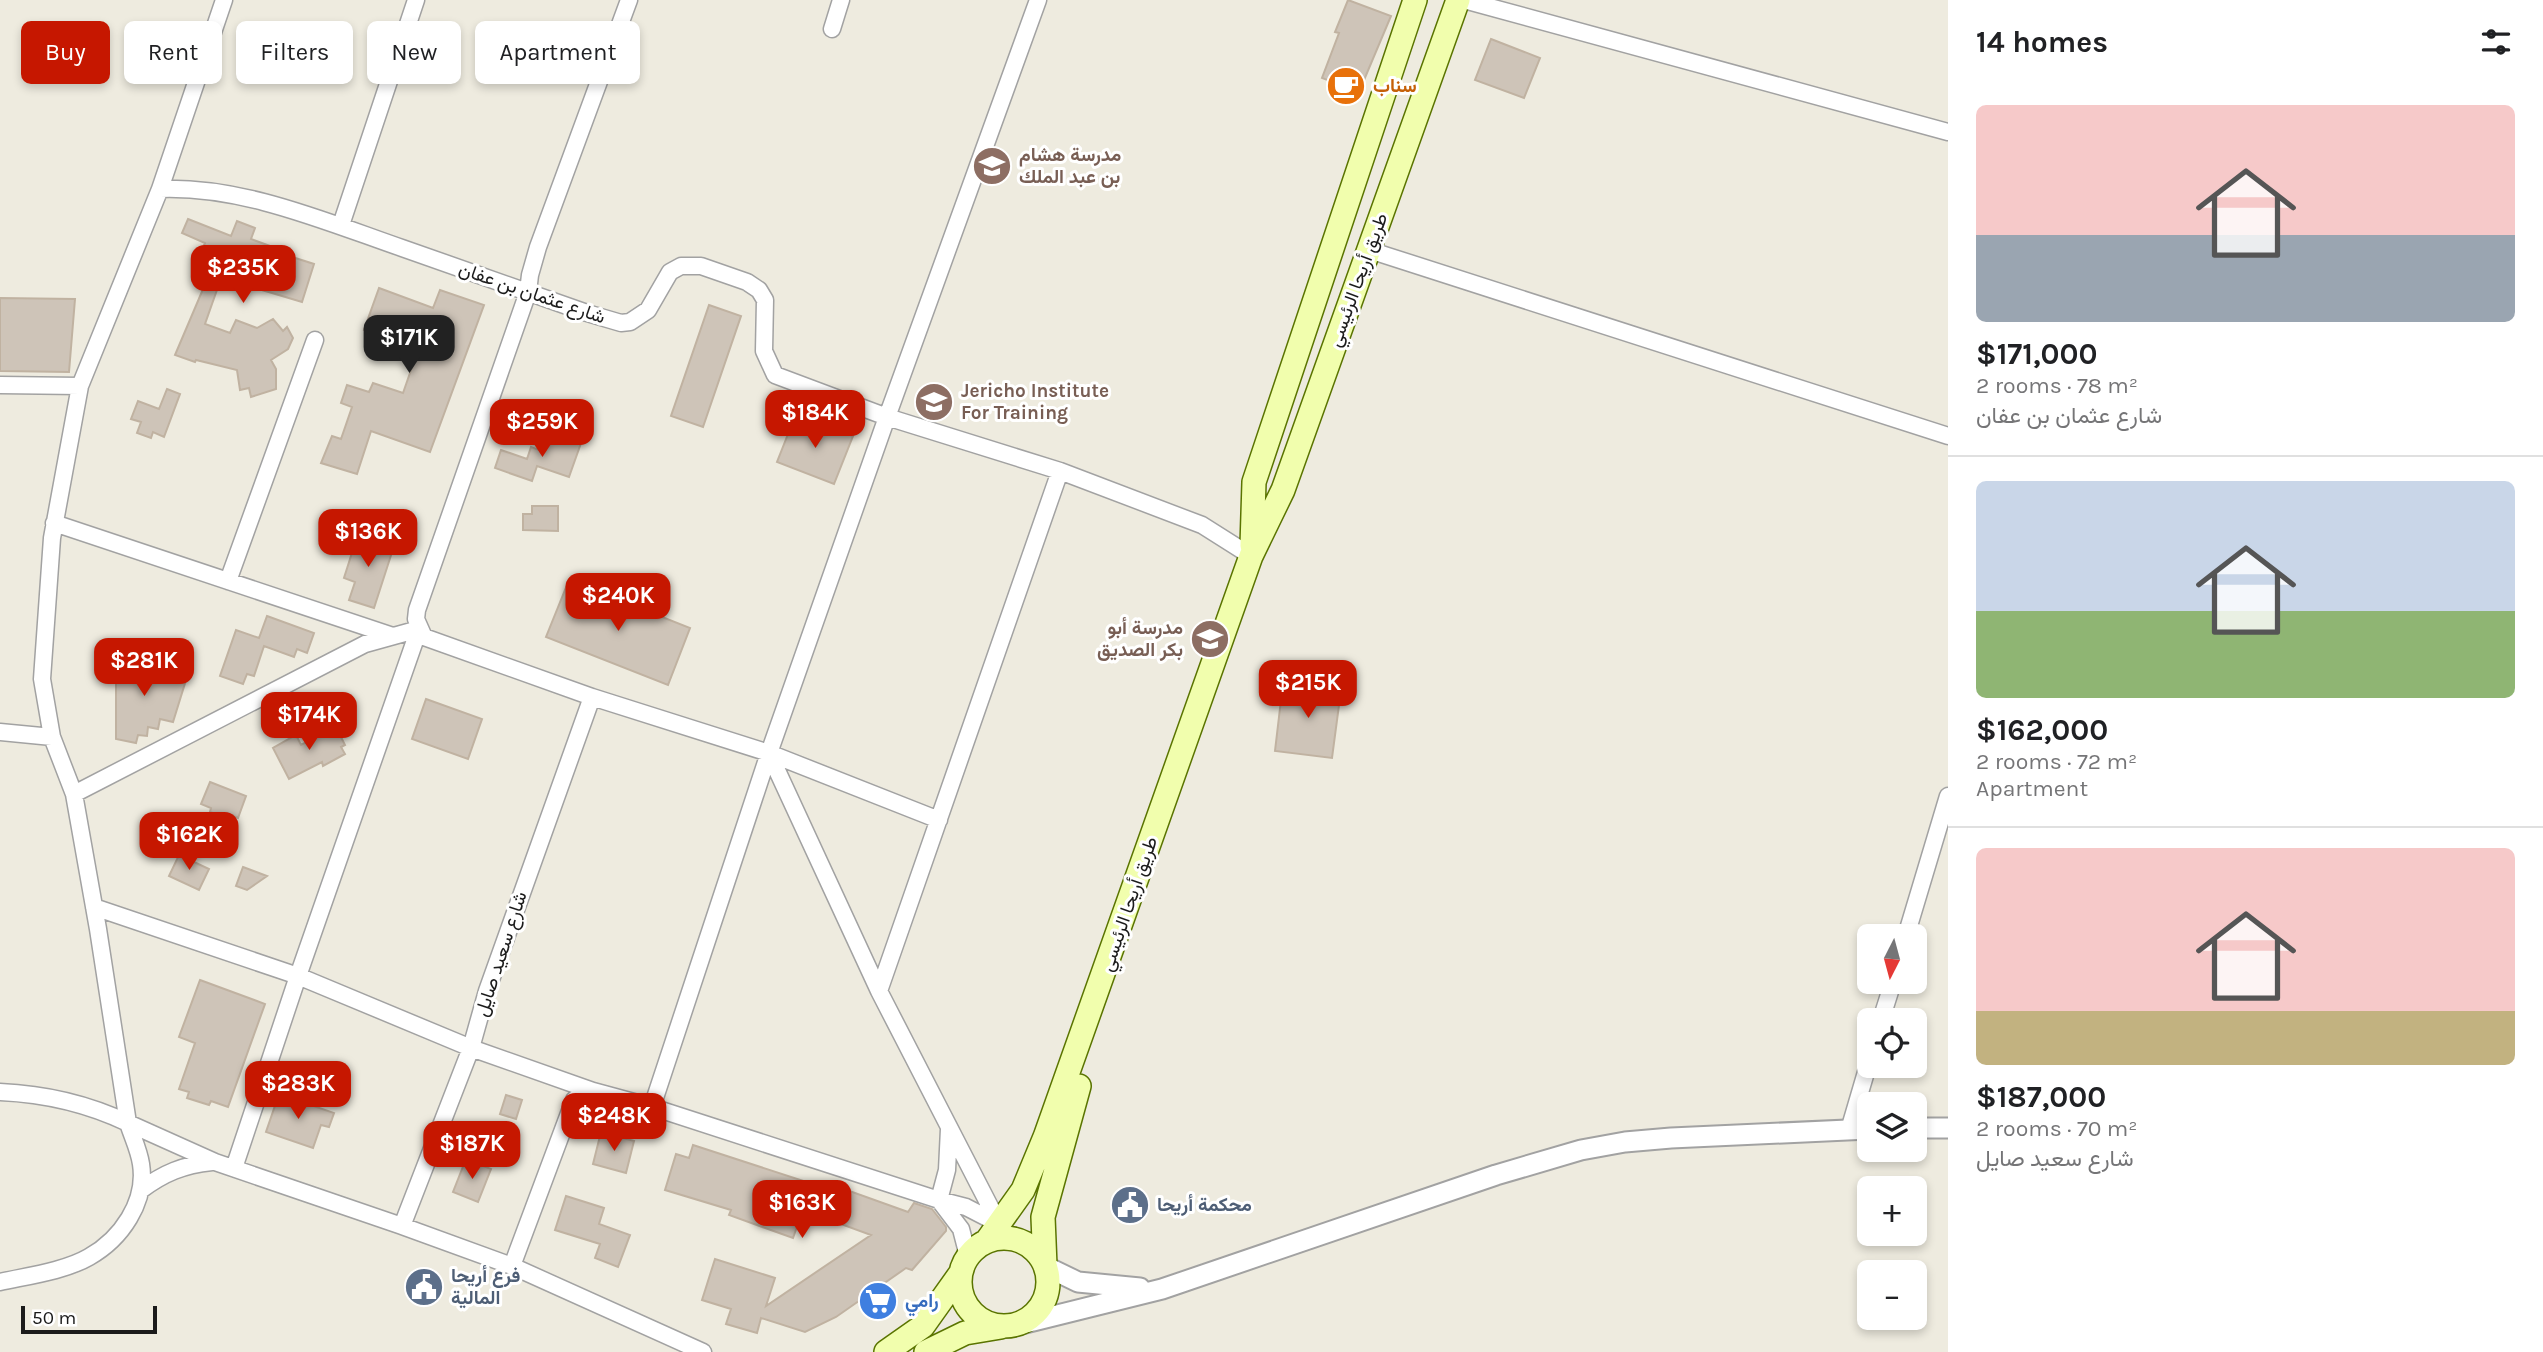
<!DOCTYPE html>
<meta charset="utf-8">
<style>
:root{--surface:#fff;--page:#f2f2f2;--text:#202124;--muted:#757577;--line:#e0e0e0;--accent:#c61700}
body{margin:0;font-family:Karla,Vazirmatn,sans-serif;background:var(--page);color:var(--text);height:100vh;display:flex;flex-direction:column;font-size:26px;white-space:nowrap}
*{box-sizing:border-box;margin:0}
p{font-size:23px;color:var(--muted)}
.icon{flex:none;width:38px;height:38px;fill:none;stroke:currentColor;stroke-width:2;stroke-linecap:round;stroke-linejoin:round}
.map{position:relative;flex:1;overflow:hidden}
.sheet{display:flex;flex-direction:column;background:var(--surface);width:595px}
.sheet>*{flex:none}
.top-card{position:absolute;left:21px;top:21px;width:665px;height:63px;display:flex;gap:14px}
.needle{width:46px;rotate:186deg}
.buttons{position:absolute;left:1857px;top:924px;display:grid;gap:14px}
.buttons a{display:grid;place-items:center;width:70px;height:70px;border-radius:10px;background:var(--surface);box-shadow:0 4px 10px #0003;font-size:35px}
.scale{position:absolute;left:21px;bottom:18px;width:136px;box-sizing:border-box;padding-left:7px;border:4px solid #1b1b1b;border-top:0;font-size:19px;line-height:24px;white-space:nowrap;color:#1b1b1b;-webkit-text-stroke:5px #fff;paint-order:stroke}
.price{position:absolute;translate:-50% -60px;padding:0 16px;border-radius:14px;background:var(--accent);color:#fff;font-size:23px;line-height:46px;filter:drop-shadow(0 2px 4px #0008)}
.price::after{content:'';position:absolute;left:50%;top:42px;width:21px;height:16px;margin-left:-10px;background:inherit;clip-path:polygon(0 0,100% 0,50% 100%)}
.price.active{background:#222;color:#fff}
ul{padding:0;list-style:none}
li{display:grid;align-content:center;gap:14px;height:371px;padding:0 28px}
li+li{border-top:2px solid var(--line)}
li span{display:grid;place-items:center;height:217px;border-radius:10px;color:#555}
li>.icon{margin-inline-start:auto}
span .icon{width:126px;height:126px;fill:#fffc;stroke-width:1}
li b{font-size:30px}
h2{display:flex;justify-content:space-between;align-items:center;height:84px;padding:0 28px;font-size:30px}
.chip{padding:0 24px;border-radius:10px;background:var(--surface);box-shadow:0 4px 10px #0003;font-size:24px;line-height:63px}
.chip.active{background:var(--accent);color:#fff}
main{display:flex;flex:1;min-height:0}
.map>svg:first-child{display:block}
</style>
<main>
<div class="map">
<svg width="1948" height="1352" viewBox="0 0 1948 1352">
<rect width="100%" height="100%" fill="#eeebdf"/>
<path fill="#cec4b8" stroke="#c0b2a1" stroke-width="2" d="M1348 0 1391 16 1359 92 1322 78 1339 33 1335 32Z
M1491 39 1540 58 1524 98 1475 80Z
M188 219 231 236 237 221 255 228 251 239 284 251 283 254 314 264 302 302 225 279 221 288 218 287 205 324 230 333 236 320 257 328 273 319 283 331 287 327 293 338 288 349 271 360 276 369V389L251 397 249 388 240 390 237 370 196 360 195 362 175 355 215 261 200 255 205 243 182 233Z
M379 288 433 308 440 290 484 305 430 452 371 431 357 474 321 463 332 436 341 439 352 407 341 403 347 385 369 392 373 383 403 393 418 350 364 330Z
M0 298 75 299 69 372 0 371Z
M709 305 741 316 703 427 671 416Z
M167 389 180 394 164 437 153 432 151 438 137 433 141 422 131 419 138 401 159 409Z
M794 419 817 428 819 423 853 436 834 484 777 462Z
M544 436 562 443 564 437 581 443 569 477 537 466 532 481 495 468 501 450 527 459 531 447 539 450Z
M532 506H558V531L523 530V514H532Z
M358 534 394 546 374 608 349 600 355 582 344 578Z
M569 580 690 628 668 685 546 637Z
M267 616 314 633 307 653 297 649 294 657 264 646 254 676 247 674 243 684 220 676 236 630 259 638Z
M116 654 186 680 173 722 160 719 158 729 148 727 147 736 138 735 136 743 116 739Z
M1283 683 1341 690 1332 758 1275 751Z
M426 699 482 719 468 759 412 739Z
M336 727 345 745 341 747 345 754 323 766 322 762 289 779 273 748 296 735 301 745Z
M210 782 246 796 238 818 233 816 231 820 210 812 211 808 201 804Z
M179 855 209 869 199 890 169 876Z
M243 867 267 876 247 890 236 886Z
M200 980 265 1004 228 1107 211 1101 209 1105 187 1098 189 1092 179 1089 195 1043 179 1037Z
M279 1094 334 1113 329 1127 321 1125 313 1148 266 1132Z
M506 1095 522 1100 516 1119 500 1114Z
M601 1132 634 1141 626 1173 593 1164Z
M693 1145 828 1189 830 1184 908 1212 914 1203 932 1209 946 1227V1231L912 1270 906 1268 836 1317 805 1332 761 1318 757 1333 726 1324 731 1309 702 1300 715 1259 775 1278 766 1306 871 1235 803 1210 793 1238 729 1215 731 1210 665 1190 676 1154 689 1158Z
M466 1159 491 1169 478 1202 453 1192Z
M566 1196 604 1208 599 1224 630 1235 618 1267 595 1258 600 1244 555 1230Z"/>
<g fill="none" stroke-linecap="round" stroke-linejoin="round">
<g stroke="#a2a2a2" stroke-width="19">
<path id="minor" d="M1464 0 1948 132
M832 29 841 0
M160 189C243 186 324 221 402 248 464 270 526 291 587 313L621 323 630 322 648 310 670 272 681 266H701L747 282 759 290 765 300 764 351 775 375 887 417 1060 471 1202 525 1251 556
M341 225 416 0
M1369 250 1948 436
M0 385 80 386
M54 523 393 636
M228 581 315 340
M592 697 424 637 416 619 417 610 528 292 530 275 538 247 629 0
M0 732 52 737
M769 753 939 820
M74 794 365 644 419 629
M94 907 298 976 471 1048 593 1091
M1906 936 1948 796
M879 991 769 753 887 417 1038 0
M1881 1020 1893 982
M0 1092C46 1094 86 1103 128 1123L98 929 74 794 52 737 42 679 52 538 80 386 160 189 224 0
M949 1129 947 1170 939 1200 966 1207 999 1224
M1849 1130 1869 1062
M234 1168 298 976 419 629
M141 1190C164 1173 183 1165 212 1162
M999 1224 879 991 1060 471
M402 1226 512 1266 703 1352
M512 1266 574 1100 581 1094 593 1091 652 1107 939 1200 961 1229 968 1256
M0 1282C27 1276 65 1271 89 1257 121 1239 147 1202 141 1164 139 1150 132 1136 128 1123L215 1162 402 1226 471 1048 487 991 592 697 769 753 652 1107"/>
</g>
<g stroke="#a2a2a2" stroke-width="23">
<path id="tertiary" d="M1914 1128H1948
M1045 1266 1078 1282 1140 1288
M1017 1325 1162 1289 1496 1175 1581 1150 1625 1142 1671 1138 1869 1129"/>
</g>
<g stroke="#5a7400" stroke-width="26">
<path id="secondary" d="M1252 546 1254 482 1415 0
M960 1282a44 44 0 1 1 88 0a44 44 0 1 1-88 0Z
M986 1242 1023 1190 1045 1137 1251 556 1283 490 1458 0
M1045 1266 1043 1217 1079 1086
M886 1352 923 1326 960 1274
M926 1352 965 1333 1001 1327"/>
</g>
<use href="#minor" stroke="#fff" stroke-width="16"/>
<use href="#tertiary" stroke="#fff" stroke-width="19"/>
<use href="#secondary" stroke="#f1fead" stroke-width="23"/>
</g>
<defs>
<g id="cafe-disc" transform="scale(2.0125)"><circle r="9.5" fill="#e8710a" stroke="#fff"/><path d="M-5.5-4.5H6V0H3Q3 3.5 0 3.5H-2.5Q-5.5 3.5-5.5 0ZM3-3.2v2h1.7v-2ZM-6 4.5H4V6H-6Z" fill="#fff"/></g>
<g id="school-disc" transform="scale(2.0125)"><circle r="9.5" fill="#8d6e63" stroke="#fff"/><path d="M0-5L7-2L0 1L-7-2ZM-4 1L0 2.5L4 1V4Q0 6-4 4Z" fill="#fff"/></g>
<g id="university-disc" transform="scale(2.0125)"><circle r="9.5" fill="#8d6e63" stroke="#fff"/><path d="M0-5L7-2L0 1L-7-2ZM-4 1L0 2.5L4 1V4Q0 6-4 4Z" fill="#fff"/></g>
<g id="civic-disc" transform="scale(2.0125)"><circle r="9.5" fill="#5c6f8a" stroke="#fff"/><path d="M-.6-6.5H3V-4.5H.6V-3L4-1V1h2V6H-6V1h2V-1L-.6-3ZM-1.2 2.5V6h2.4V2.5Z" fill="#fff"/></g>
<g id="supermarket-disc" transform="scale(2.0125)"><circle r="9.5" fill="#3f7fe0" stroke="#fff"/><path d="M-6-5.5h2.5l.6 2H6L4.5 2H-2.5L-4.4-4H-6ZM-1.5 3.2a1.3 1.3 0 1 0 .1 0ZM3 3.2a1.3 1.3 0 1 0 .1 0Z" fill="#fff"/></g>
</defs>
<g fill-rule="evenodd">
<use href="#cafe-disc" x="1346" y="86"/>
<use href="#school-disc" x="992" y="166"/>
<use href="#university-disc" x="934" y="402"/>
<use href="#school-disc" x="1210" y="639"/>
<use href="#civic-disc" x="1130" y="1205"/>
<use href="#civic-disc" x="424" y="1287"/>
<use href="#supermarket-disc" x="878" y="1301"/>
</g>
<g text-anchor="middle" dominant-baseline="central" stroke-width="6" stroke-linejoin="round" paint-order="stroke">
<g font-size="19" font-weight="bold" fill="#c56008" stroke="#fff" text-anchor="start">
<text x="1373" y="86">سناب</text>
</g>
<g font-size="19" font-weight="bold" fill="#785e54" stroke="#fff" text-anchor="start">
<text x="1019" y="155">مدرسة هشام<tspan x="1019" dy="22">بن عبد الملك</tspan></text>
<text x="961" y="391">Jericho Institute<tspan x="961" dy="22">For Training</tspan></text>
<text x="1183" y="628" text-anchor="end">مدرسة أبو<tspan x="1183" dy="22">بكر الصديق</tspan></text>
</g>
<g font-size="19" fill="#1b1b1b" stroke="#fff">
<text transform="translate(1358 280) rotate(-70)">طريق أريحا الرئيسي</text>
<text transform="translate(532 293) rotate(19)">شارع عثمان بن عفان</text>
<text transform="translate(1129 904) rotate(-71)">طريق أريحا الرئيسي</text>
<text transform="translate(501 954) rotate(-72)">شارع سعيد صايل</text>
</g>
<g font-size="19" font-weight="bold" fill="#4e5e75" stroke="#fff" text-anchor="start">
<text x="1157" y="1205">محكمة أريحا</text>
<text x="451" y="1276">فرع أريحا<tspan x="451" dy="22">المالية</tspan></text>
</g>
<g font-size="19" font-weight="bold" fill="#366cbe" stroke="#fff" text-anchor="start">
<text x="905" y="1301">رامي</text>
</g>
</g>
</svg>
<div class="buttons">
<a><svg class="needle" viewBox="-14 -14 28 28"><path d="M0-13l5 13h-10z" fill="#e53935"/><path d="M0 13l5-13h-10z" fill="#757577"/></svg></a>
<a><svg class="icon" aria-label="locate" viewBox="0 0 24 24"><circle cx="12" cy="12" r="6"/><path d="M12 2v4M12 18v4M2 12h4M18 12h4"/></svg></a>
<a><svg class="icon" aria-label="layers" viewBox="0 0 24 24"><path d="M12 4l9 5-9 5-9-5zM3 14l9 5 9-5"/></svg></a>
<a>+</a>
<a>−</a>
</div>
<div class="scale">50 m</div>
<b class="price" style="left:243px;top:305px">$235K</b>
<b class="price active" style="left:409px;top:375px">$171K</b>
<b class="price" style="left:815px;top:450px">$184K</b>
<b class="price" style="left:542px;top:459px">$259K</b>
<b class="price" style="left:368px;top:569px">$136K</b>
<b class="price" style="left:618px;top:633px">$240K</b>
<b class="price" style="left:144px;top:698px">$281K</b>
<b class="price" style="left:1308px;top:720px">$215K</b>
<b class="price" style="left:309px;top:752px">$174K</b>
<b class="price" style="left:189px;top:872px">$162K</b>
<b class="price" style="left:298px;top:1121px">$283K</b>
<b class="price" style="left:614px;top:1153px">$248K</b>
<b class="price" style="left:472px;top:1181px">$187K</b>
<b class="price" style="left:802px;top:1240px">$163K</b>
<div class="top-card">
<a class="chip active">Buy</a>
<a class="chip">Rent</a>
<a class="chip">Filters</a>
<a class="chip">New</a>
<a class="chip">Apartment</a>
</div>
</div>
<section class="sheet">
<h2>14 homes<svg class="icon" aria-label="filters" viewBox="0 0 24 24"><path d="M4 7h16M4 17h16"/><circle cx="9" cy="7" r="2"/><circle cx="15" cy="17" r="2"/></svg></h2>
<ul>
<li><span style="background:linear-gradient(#f6c9c9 60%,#9aa5b1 0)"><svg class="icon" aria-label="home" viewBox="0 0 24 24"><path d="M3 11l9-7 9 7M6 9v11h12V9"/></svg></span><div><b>$171,000</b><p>2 rooms · 78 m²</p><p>شارع عثمان بن عفان</p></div></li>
<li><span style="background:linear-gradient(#c9d6e8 60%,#8fb573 0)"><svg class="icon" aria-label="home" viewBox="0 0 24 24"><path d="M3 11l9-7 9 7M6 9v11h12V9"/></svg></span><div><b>$162,000</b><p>2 rooms · 72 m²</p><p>Apartment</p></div></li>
<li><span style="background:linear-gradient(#f6c9c9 75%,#c2b280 0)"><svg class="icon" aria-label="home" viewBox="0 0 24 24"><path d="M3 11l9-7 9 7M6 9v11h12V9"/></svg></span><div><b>$187,000</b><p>2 rooms · 70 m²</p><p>شارع سعيد صايل</p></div></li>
</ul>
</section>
</main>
